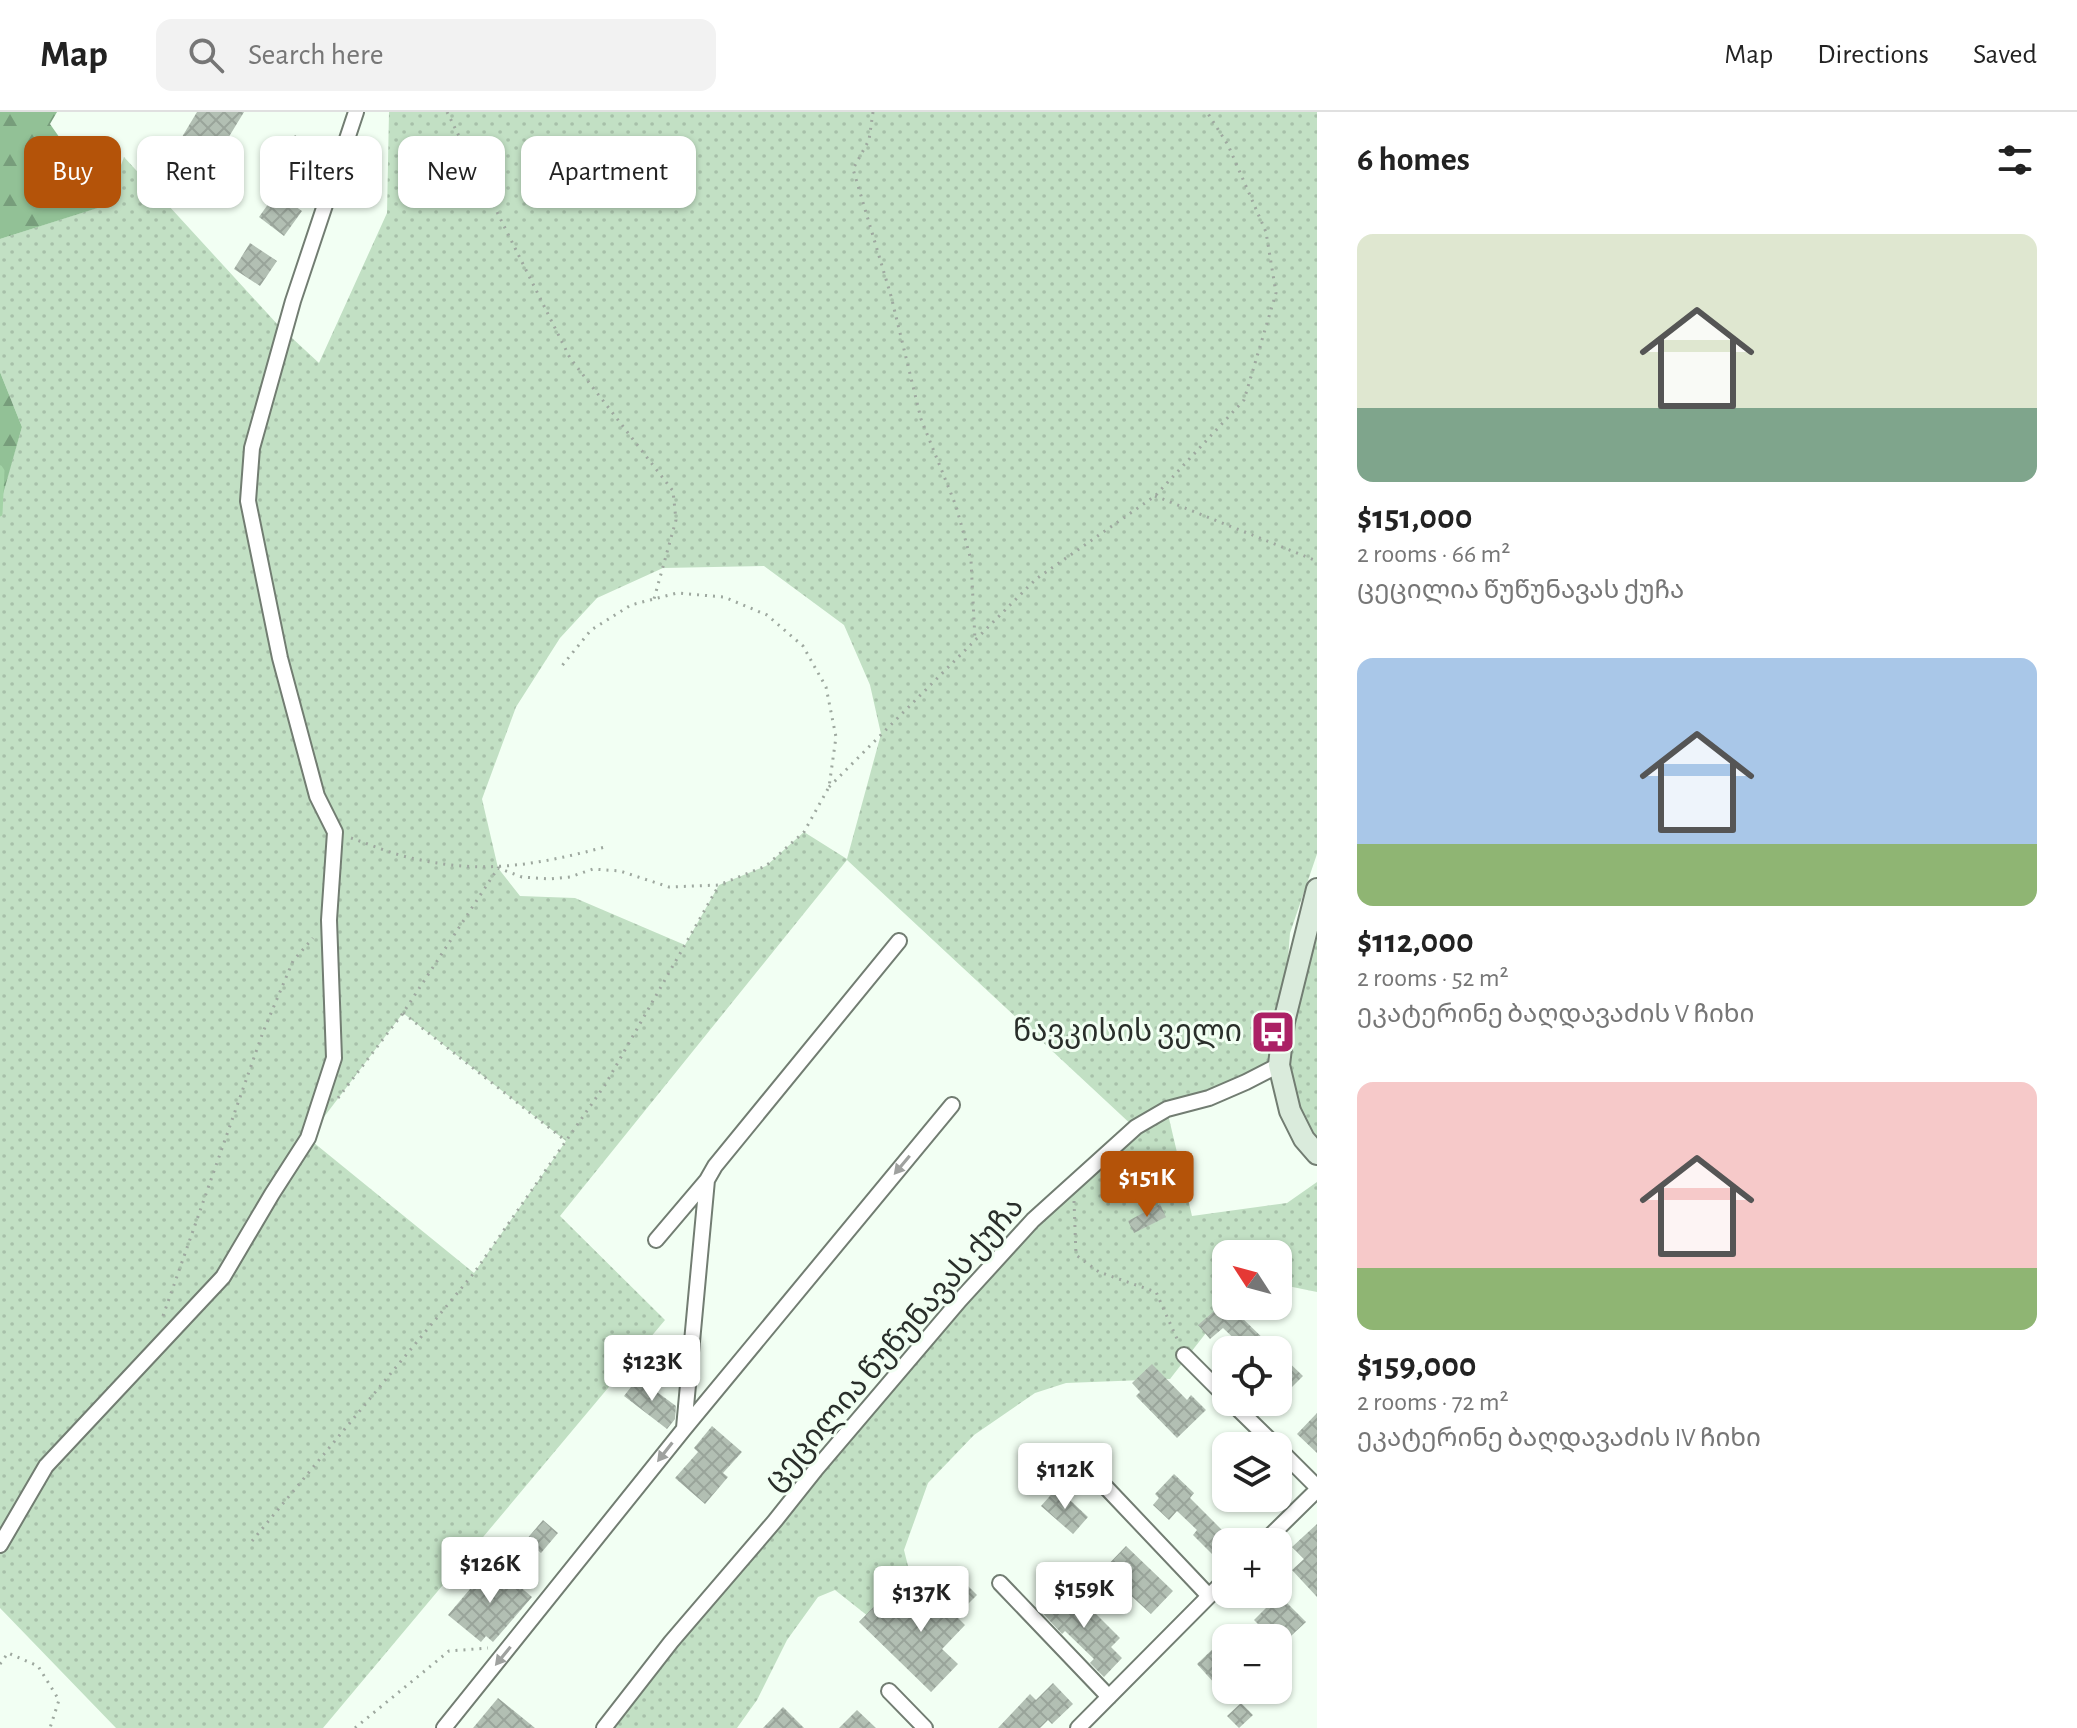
<!DOCTYPE html>
<meta charset="utf-8">
<style>
:root{--surface:#fff;--page:#f2f2f2;--text:#222;--muted:#767676;--line:#e0e0e0;--accent:#b45309}
body{margin:0;font-family:"Alegreya Sans","Noto Sans Georgian",sans-serif;background:var(--page);color:var(--text);height:100vh;display:flex;flex-direction:column;font-size:30px;white-space:nowrap}
*{box-sizing:border-box;margin:0}
p{font-size:26px;color:var(--muted)}
.icon{flex:none;width:44px;height:44px;fill:none;stroke:currentColor;stroke-width:2;stroke-linecap:round;stroke-linejoin:round}
.map{position:relative;flex:1;overflow:hidden}
.drawer{display:flex;flex-direction:column;background:var(--surface);width:760px}
.drawer>*{flex:none}
.guide{position:absolute;left:24px;top:24px;width:760px;height:72px;display:flex;gap:16px}
.needle{width:52px;rotate:306deg}
.tools{position:absolute;left:1212px;top:1128px;display:grid;gap:16px}
.tools a{display:grid;place-items:center;width:80px;height:80px;border-radius:16px;background:var(--surface);box-shadow:0 2px 6px #0004;font-size:40px}
.price{position:absolute;translate:-50% -68px;padding:0 18px;border-radius:8px;background:#fff;color:#222;font-size:26px;line-height:52px;filter:drop-shadow(0 2px 4px #0008)}
.price::after{content:'';position:absolute;left:50%;top:48px;width:24px;height:18px;margin-left:-12px;background:inherit;clip-path:polygon(0 0,100% 0,50% 100%)}
.price.active{background:var(--accent);color:#fff}
ul{padding:0;list-style:none}
li{display:grid;align-content:center;gap:16px;height:424px;padding:0 40px}
li span{display:grid;place-items:center;height:248px;border-radius:16px;color:#555}
li>.icon{margin-inline-start:auto}
span .icon{width:144px;height:144px;fill:#fffc;stroke-width:1}
li b{font-size:34px}
h2{display:flex;justify-content:space-between;align-items:center;height:96px;padding:0 40px;font-size:34px}
.pill{padding:0 28px;border-radius:16px;background:var(--surface);box-shadow:0 2px 6px #0004;font-size:28px;line-height:72px}
.pill.active{background:var(--accent);color:#fff}
header{display:flex;align-items:center;gap:48px;box-sizing:border-box;height:112px;padding:0 40px;background:var(--surface);border-bottom:2px solid var(--line)}
header strong{font-size:38px}
nav{display:flex;gap:44px;margin-inline-start:auto;font-size:28px}
.search{width:560px;height:72px;background:var(--page);display:flex;align-items:center;gap:20px;box-sizing:border-box;padding:0 28px;border-radius:16px;color:var(--muted);font-size:30px}
main{display:flex;flex:1;min-height:0}
.map>svg:first-child{display:block}
</style>
<header>
<strong>Map</strong>
<div class="search"><svg class="icon" aria-label="search" viewBox="0 0 24 24"><circle cx="10" cy="10" r="6"/><path d="M15 15l6 6"/></svg>Search here</div>
<nav><a>Map</a><a>Directions</a><a>Saved</a></nav>
</header>
<main>
<div class="map">
<svg width="1317" height="1616" viewBox="0 0 1317 1616">
<defs>
<pattern id="grass-dots" width="8" height="8" patternUnits="userSpaceOnUse" patternTransform="scale(2)"><rect width="8" height="8" fill="#c2e0c4"/><path d="M2 2h.1M6 6h.1" fill="none" stroke="#a7c0a9" stroke-width="1.8" stroke-linecap="round"/></pattern>
<pattern id="forest-firs" width="22" height="20" patternUnits="userSpaceOnUse" patternTransform="scale(2)"><rect width="22" height="20" fill="#92c196"/><path d="M5 1l3.5 6h-7zM16 11l3.5 6h-7z" fill="#779d7b"/></pattern>
<pattern id="building-cross-hatch" width="8" height="8" patternUnits="userSpaceOnUse" patternTransform="scale(2)"><rect width="8" height="8" fill="#b2bfb3"/><path d="M0 0l8 8M0 8l8-8" fill="none" stroke="#99a49a"/></pattern>
</defs>
<rect width="100%" height="100%" fill="#f2fff3"/>
<path fill="url(#grass-dots)" fill-rule="evenodd" d="M389 0H1317V742L1290 821 1283 910 1317 776V1042L1279 953 1167 998 1192 1104 1287 1091 1317 1070V1180L1278 1172V1142H1226L1227 1194 1170 1267 1066 1271 1035 1281 974 1323 928 1371 904 1438 918 1494 901 1518 878 1512 835 1478 818 1485 787 1528 757 1588 737 1616H604L960 1188 1135 1016 847 748 560 1104 665 1208 323 1616H116L0 1496V389L22 315 0 260V127L106 93 124 45 278 213 319 251 387 101ZM764 454 844 513 870 573 881 622 847 747 804 720 766 754 719 773 685 833 575 786 520 784 498 756 482 687 516 595 560 526 597 486 663 456ZM403 901 566 1029 474 1161 308 1026Z"/>
<path fill="url(#forest-firs)" d="M0 0H57L50 12 107 93 0 127Z
M0 260 22 315 1 389H0Z"/>
<g fill="none" stroke-linecap="round" stroke-linejoin="round">
<path stroke="#a3d3a6" stroke-width="5" d="M0 356 2 359 0 402"/>
</g>
<path fill="url(#building-cross-hatch)" d="M197 0H244L205 64 210 67 195 94 160 73 187 28 182 25Z
M295 23 320 42 303 67 277 48Z
M276 81 302 99 284 124 259 105Z
M250 131 277 149 260 174 234 157Z
M1160 1092 1166 1105 1134 1121 1128 1109Z
M1220 1194H1249L1239 1203 1275 1238H1246L1223 1216 1210 1227 1198 1213Z
M1278 1240 1303 1264 1285 1282 1278 1276Z
M1152 1252 1187 1288 1191 1283 1206 1298 1177 1326 1136 1284 1140 1280 1132 1271Z
M638 1266 676 1294 675 1307 667 1317 624 1284Z
M1317 1301V1341L1297 1322Z
M712 1314 742 1340 723 1361 728 1365 705 1392 675 1366 698 1340 694 1336Z
M1174 1362 1194 1381 1190 1386 1226 1422V1439L1218 1448 1193 1423 1197 1418 1177 1399 1169 1408 1153 1393 1159 1386 1155 1382Z
M1057 1376 1088 1405 1073 1422 1041 1394Z
M543 1408 558 1421 541 1441 526 1428Z
M1317 1412V1485L1292 1458 1304 1447 1292 1435Z
M1126 1434 1173 1479 1151 1502 1127 1480 1125 1482 1101 1460Z
M492 1451 532 1485 493 1530 486 1524 481 1530 448 1503Z
M961 1467 977 1483 956 1504 965 1513 942 1537 958 1552 931 1580 859 1510 886 1482 917 1512Z
M1048 1481 1063 1496 1076 1482 1120 1526 1111 1535 1122 1546 1104 1565 1090 1551 1094 1547 1065 1519 1062 1522 1036 1494Z
M1279 1483 1306 1510 1280 1534 1278 1532V1526H1272L1254 1508Z
M1218 1532 1226 1541V1584L1197 1552Z
M1053 1571 1073 1592 1052 1612 1048 1608 1040 1616H998L1030 1582 1036 1588Z
M498 1586 535 1616H473Z
M1241 1591 1253 1603 1239 1616 1227 1604Z
M783 1595 804 1616H763Z
M857 1598 876 1616H839Z"/>
<g fill="none" stroke-linecap="round" stroke-linejoin="round">
<g stroke="#727d72" stroke-width="18">
<path id="street" d="M656 1128 707 1068
M1184 1243 1226 1285
M1231 1290 1276 1334
M684 1316 707 1068 715 1054 899 829
M1278 1336 1317 1375
M1100 1369 1209 1484
M1264 1430 1317 1378
M0 1433 46 1354 223 1165 272 1082 308 1026 334 946 329 808 335 720 317 684 280 546 248 389 252 336 293 189 356 0
M1000 1471 1109 1585
M889 1579 925 1616
M444 1616 684 1317 952 993
M604 1616 671 1530 774 1410 817 1356 960 1188 1033 1108 1136 1015 1167 997 1209 986 1246 970 1279 953
M1078 1616 1226 1467"/>
</g>
<g stroke="#727d72" stroke-width="24">
<path id="secondary" d="M1317 777 1284 910 1279 953 1290 999 1304 1027 1317 1042"/>
</g>
<path stroke="#9ea89f" stroke-width="3" stroke-dasharray="2 6" stroke-linecap="butt" d="M447 0 570 246 673 379 676 408 654 487
M873 0 869 28 853 57 891 184 921 307 956 394 971 448 975 528
M1155 384 1317 449
M829 675 1036 467 1155 384 1244 288 1276 181 1266 120 1228 33 1207 0
M351 726C372 733 394 743 416 747 487 763 540 752 609 734
M403 901 566 1029
M338 986 403 901 498 756 522 765 550 767 570 765 593 757 620 759 669 775 719 773 766 754 804 720 829 675 836 625 826 575 803 534 767 503 724 485 677 481 631 493 591 518 561 555
M1074 1089 1076 1143 1099 1160 1156 1180 1178 1229
M163 1204 263 920 293 849 313 826
M252 1429 474 1161 605 973 719 773
M0 1552 8 1541 38 1554 59 1588 50 1616
M355 1616 449 1539 488 1536"/>
<use href="#street" stroke="#fff" stroke-width="14"/>
<use href="#secondary" stroke="#daebdc" stroke-width="20"/>
</g>
<defs><path id="oneway-solid" d="M-6-.8H1V-3.2L6.5 0L1 3.2V.8H-6Z" transform="scale(2)"/></defs>
<g fill="#9fa19f">
<use href="#oneway-solid" transform="translate(902 1053) rotate(130)"/>
<use href="#oneway-solid" transform="translate(665 1340) rotate(128)"/>
<use href="#oneway-solid" transform="translate(503 1544) rotate(129)"/>
</g>
<defs>
<g id="bus-square" transform="scale(2.3)"><rect x="-9" y="-9" width="18" height="18" rx="4" fill="#ab2165" stroke="#f2fff3"/><path d="M-5-6H5V4H4V6H2V4H-2V6H-4V4H-5ZM-3.5-4V0h7V-4ZM-3.5 1.2v1.5H-2V1.2ZM2 1.2v1.5H3.5V1.2Z" fill="#fff"/></g>
</defs>
<g fill-rule="evenodd">
<use href="#bus-square" x="1273" y="920"/>
</g>
<g text-anchor="middle" dominant-baseline="central" stroke-width="6" stroke-linejoin="round" paint-order="stroke">
<g font-size="30" fill="#292e2a" stroke="#f2fff3" text-anchor="end">
<text x="1242" y="920">წავკისის ველი</text>
</g>
<g font-size="30" fill="#292e2a" stroke="#f2fff3">
<text transform="translate(894 1232) rotate(-49)">ცეცილია წუწუნავას ქუჩა</text>
</g>
</g>
</svg>
<div class="tools">
<a><svg class="needle" viewBox="-14 -14 28 28"><path d="M0-13l5 13h-10z" fill="#e53935"/><path d="M0 13l5-13h-10z" fill="#767676"/></svg></a>
<a><svg class="icon" aria-label="locate" viewBox="0 0 24 24"><circle cx="12" cy="12" r="6"/><path d="M12 2v4M12 18v4M2 12h4M18 12h4"/></svg></a>
<a><svg class="icon" aria-label="layers" viewBox="0 0 24 24"><path d="M12 4l9 5-9 5-9-5zM3 14l9 5 9-5"/></svg></a>
<a>+</a>
<a>−</a>
</div>
<b class="price active" style="left:1147px;top:1107px">$151K</b>
<b class="price" style="left:652px;top:1291px">$123K</b>
<b class="price" style="left:1065px;top:1399px">$112K</b>
<b class="price" style="left:490px;top:1493px">$126K</b>
<b class="price" style="left:1084px;top:1518px">$159K</b>
<b class="price" style="left:921px;top:1522px">$137K</b>
<div class="guide">
<a class="pill active">Buy</a>
<a class="pill">Rent</a>
<a class="pill">Filters</a>
<a class="pill">New</a>
<a class="pill">Apartment</a>
</div>
</div>
<section class="drawer">
<h2>6 homes<svg class="icon" aria-label="filters" viewBox="0 0 24 24"><path d="M4 7h16M4 17h16"/><circle cx="9" cy="7" r="2"/><circle cx="15" cy="17" r="2"/></svg></h2>
<ul>
<li><span style="background:linear-gradient(#dfe7d0 70%,#7fa58c 0)"><svg class="icon" aria-label="home" viewBox="0 0 24 24"><path d="M3 11l9-7 9 7M6 9v11h12V9"/></svg></span><div><b>$151,000</b><p>2 rooms · 66 m²</p><p>ცეცილია წუწუნავას ქუჩა</p></div></li>
<li><span style="background:linear-gradient(#a9c7e8 75%,#8fb573 0)"><svg class="icon" aria-label="home" viewBox="0 0 24 24"><path d="M3 11l9-7 9 7M6 9v11h12V9"/></svg></span><div><b>$112,000</b><p>2 rooms · 52 m²</p><p>ეკატერინე ბაღდავაძის V ჩიხი</p></div></li>
<li><span style="background:linear-gradient(#f6c9c9 75%,#8fb573 0)"><svg class="icon" aria-label="home" viewBox="0 0 24 24"><path d="M3 11l9-7 9 7M6 9v11h12V9"/></svg></span><div><b>$159,000</b><p>2 rooms · 72 m²</p><p>ეკატერინე ბაღდავაძის IV ჩიხი</p></div></li>
</ul>
</section>
</main>
